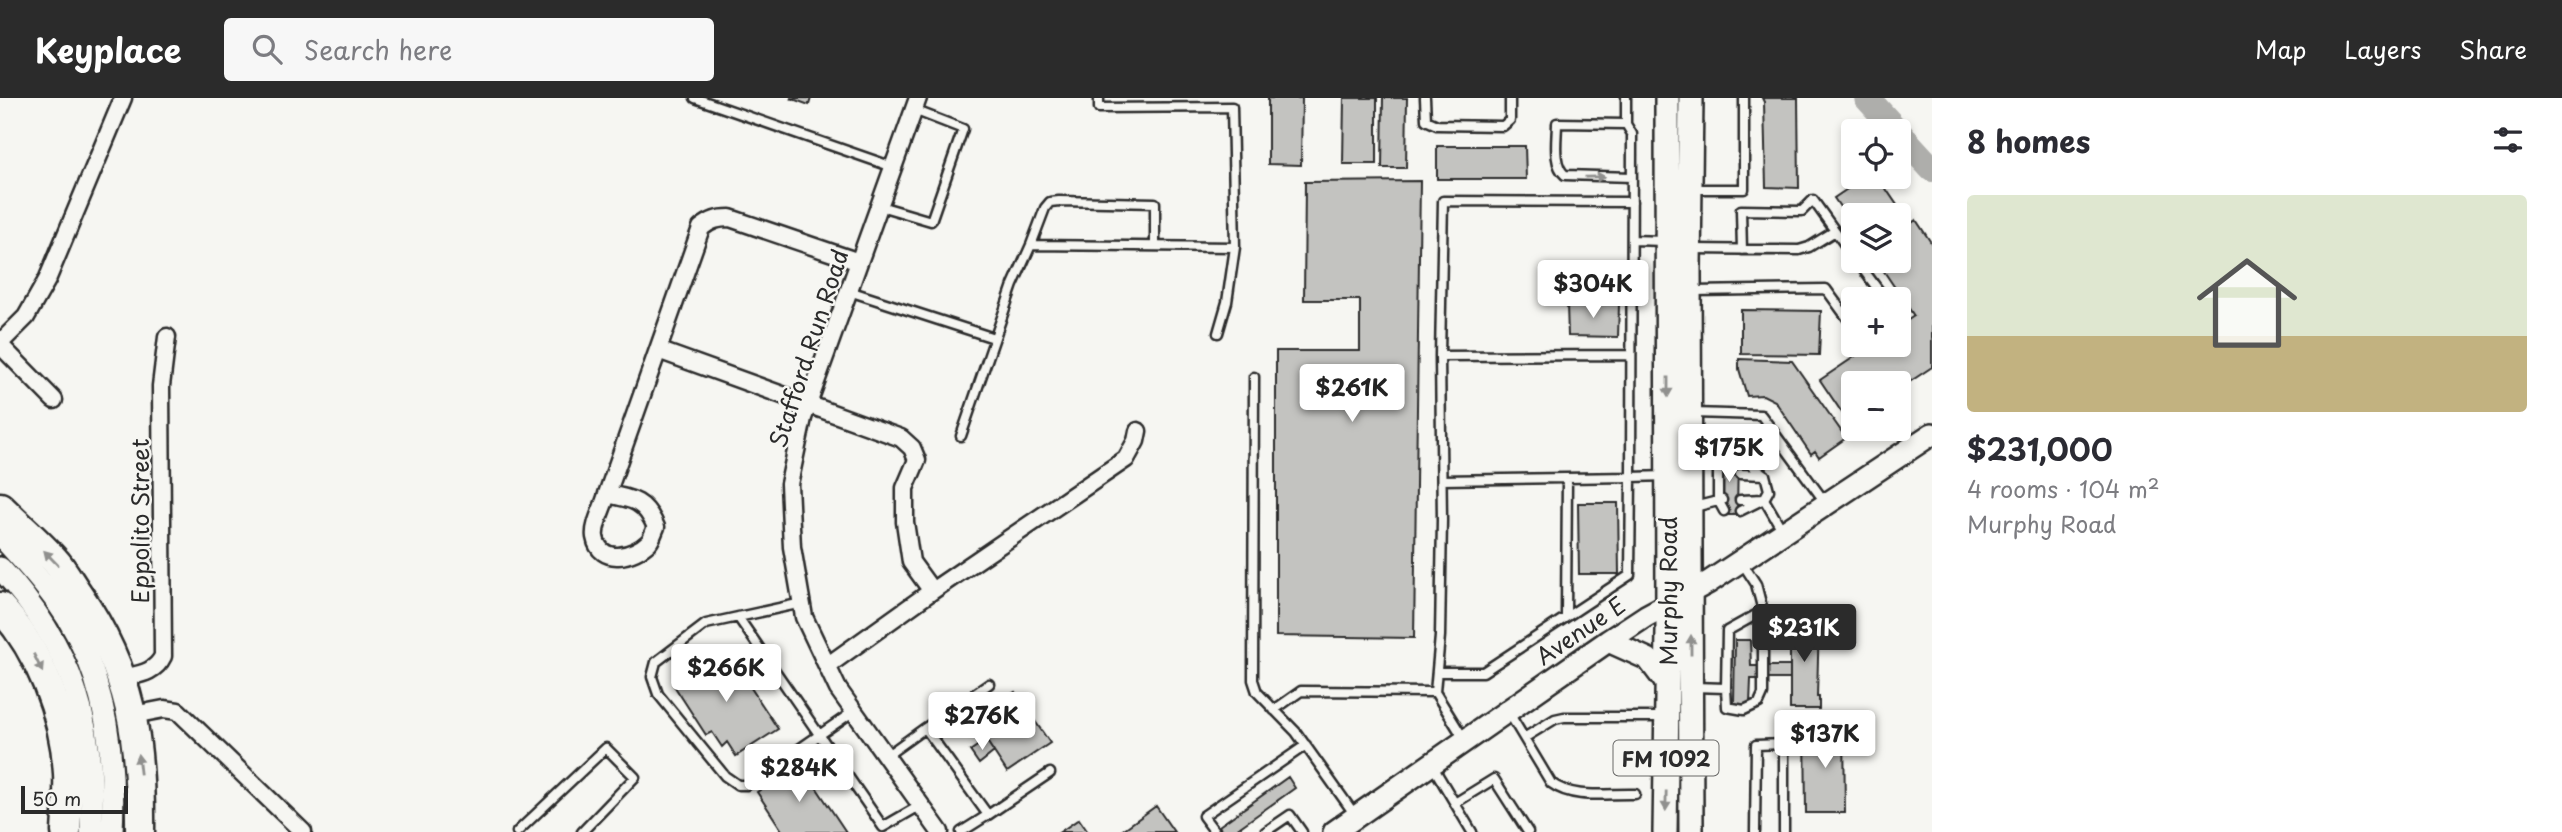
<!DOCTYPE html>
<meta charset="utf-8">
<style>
:root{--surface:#fff;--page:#f7f7f7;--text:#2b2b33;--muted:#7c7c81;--accent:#2b2b2b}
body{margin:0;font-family:"Playpen Sans",sans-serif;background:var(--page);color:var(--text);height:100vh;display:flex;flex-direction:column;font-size:26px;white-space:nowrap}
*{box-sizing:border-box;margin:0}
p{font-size:23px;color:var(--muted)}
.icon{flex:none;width:38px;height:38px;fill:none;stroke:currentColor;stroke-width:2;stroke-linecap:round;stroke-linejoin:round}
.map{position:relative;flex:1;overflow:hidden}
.drawer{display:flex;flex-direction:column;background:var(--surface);width:630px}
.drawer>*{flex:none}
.controls{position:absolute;left:1841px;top:21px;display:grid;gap:14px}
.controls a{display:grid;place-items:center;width:70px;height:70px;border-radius:7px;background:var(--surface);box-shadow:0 4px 10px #0003;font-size:35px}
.scale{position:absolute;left:21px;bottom:18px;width:107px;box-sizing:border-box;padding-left:7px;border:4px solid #2b2b2b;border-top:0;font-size:19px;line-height:24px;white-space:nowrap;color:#2b2b2b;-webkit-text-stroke:5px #f6f6f2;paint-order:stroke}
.price{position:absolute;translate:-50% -60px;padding:0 16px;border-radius:7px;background:#fff;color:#222;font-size:23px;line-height:46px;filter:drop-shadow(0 2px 4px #0008)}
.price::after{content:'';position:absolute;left:50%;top:42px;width:21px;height:16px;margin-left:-10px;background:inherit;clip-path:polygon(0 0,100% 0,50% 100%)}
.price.active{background:var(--accent);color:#fff}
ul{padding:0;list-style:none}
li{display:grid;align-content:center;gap:14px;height:371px;padding:0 35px}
li span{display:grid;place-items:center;height:217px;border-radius:7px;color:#555}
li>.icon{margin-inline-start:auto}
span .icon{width:126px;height:126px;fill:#fffc;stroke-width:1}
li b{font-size:30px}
h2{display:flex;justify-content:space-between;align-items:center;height:84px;padding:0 35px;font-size:30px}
header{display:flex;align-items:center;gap:42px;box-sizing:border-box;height:98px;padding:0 35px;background:var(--accent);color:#fff}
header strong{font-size:33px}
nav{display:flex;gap:38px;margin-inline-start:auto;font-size:24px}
.search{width:490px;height:63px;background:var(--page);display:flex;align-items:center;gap:18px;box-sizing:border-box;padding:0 24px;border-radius:7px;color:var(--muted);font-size:26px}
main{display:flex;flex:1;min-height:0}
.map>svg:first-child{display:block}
</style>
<header>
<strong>Keyplace</strong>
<div class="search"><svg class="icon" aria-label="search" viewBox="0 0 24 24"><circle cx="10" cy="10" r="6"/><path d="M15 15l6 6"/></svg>Search here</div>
<nav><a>Map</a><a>Layers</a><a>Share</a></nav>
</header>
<main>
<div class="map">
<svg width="1932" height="734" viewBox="0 0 1932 734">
<rect width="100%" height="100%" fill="#f6f6f2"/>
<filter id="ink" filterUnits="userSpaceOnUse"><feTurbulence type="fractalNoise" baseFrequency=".0143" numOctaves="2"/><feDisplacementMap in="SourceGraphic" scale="14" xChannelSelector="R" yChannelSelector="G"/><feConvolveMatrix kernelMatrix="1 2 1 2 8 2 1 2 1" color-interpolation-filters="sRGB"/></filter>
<g filter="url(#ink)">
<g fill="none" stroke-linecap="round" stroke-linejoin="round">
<path stroke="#aeaeab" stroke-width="26" d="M1867 0 1897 33
M1899 35 1932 71"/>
</g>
<path fill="#c3c3c0" stroke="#2b2b2b" stroke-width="2" d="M790 0H811L809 7Z
M1268 0H1302L1301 67 1268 66Z
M1344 0H1377V66H1343Z
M1383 0H1407L1406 70H1382Z
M1762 0H1798L1799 90 1766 89 1764 4Z
M1437 48H1525L1526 81H1437Z
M1865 79H1878L1910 126 1916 122 1932 146V269L1899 291V285H1853V322L1849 325 1820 282 1872 247H1899V228L1914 218 1877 163H1899V117H1853V128L1834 100Z
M1420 83 1414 540 1276 538V253H1360V202H1304L1305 84Z
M1567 206H1619L1618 239 1568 238Z
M1741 212 1821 213 1819 257 1741 256Z
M1739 261 1792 263 1846 340 1819 359 1815 353 1811 356 1775 303 1763 297 1747 298 1739 271Z
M1721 355H1738L1737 417H1721Z
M1578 405H1618L1619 476H1579Z
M1790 521H1819L1817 599H1819V611H1790Z
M1735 542H1750L1751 568H1790V581H1751L1750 606H1734Z
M726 552 778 631 736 658 727 644 722 649 712 634 706 637 673 586Z
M1015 594 1050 645 1007 674 973 622Z
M1805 629H1844L1845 715H1806Z
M986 642 994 654 979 666 970 653Z
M800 665 846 734H783L757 694Z
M1288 679 1295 690 1233 734H1223L1219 728Z
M1156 708 1174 734H1120Z
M1079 721 1088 734H1060Z"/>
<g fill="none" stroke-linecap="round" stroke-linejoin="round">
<g stroke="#2b2b2b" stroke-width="13">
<path id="lane" d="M695 0 893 69
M1099 0V10L1232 9 1235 149 1227 204 1218 235
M1425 0 1426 22 1437 27 1503 28 1510 22V0
M1626 0V26L1632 36 1631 379 1667 378
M1626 26 1557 25C1557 41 1552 66 1565 77L1632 79
M1693 91H1744V0
M880 108 931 123 963 31 914 12
M1632 142 1664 143
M1031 147 1045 110 1050 104 1059 103 1155 105V148
M1692 151 1799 152 1809 149 1835 133
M1742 152 1741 112 1802 113 1813 102 1853 158
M1857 163 1885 201
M849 193 994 240
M1693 193 1826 191 1853 228
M1631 257 1440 258 1443 103 1632 104
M1254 279 1253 582 1257 594 1296 634 1355 717
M1693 315 1761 317 1825 404
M961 338 1013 187 1031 147 1235 149
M1724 359 1718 363V402L1724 413
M1740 359 1765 377 1769 392 1764 401 1740 413
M1693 361 1718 363
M1740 376 1765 377
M1740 402 1764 401 1784 435
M1694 409 1722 402
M802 505 706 526 656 564 652 579 658 596 725 678 738 687H747L854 613
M1566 518 1567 380
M738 519 883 729 921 707
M1438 574H1483L1630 477 1631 379 1442 382
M1693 589 1726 590 1727 533 1763 513 1756 486 1741 463
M1726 590 1727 609 1744 612 1759 605 1763 596V513
M1435 594 1440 538 1442 422 1440 258
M1274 612 1301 593 1435 594 1464 641
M1509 615 1551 685C1574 702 1607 695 1635 696
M925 630 989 586
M1524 640 1555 621 1564 619H1664
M886 658 925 630 988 717 961 734
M1432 667 1472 734
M1455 705 1494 681 1528 734
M988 717 1050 675
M517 734 606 650 635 679 582 734
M1215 734 1203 718 1306 647
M1265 734 1290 717 1302 734
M1755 734 1756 647 1784 646V734"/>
</g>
<g stroke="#2b2b2b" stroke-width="21">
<path id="street" d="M918 0 803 320 789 386 792 449 804 519 838 591 940 734
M0 245 26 219 47 182 123 0
M0 247 54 302
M658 252 901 340 912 350 917 362 905 390V424L911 464 932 493
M607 396C634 401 645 403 656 429 654 433 652 440 649 444 634 459 600 468 595 439 593 427 604 408 607 396L701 130C711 122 718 120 730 120L859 164
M827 568 932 493 1126 361 1136 343 1138 333
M123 580C139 576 155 575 163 558L161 288 167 239
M133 617 164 611 178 613 303 734"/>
</g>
<g stroke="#2b2b2b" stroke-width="26">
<path id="secondary" d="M0 437C19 458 39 479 56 503 105 570 116 653 112 734
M0 470C74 550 96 626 91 734
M1608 543 1648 561 1667 586
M1334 734 1608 543 1646 518 1709 484 1932 336"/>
</g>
<g stroke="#2b2b2b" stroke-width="28">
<path id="primary" d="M1665 734 1668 532 1667 0
M1691 734 1689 171 1691 0"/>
</g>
<g stroke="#2b2b2b" stroke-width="33">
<path id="highway" d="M0 409C19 428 40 445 57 465 65 475 71 486 78 496 132 575 141 641 140 734
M0 509C40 553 64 615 68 675 69 694 67 715 66 734"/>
</g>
<use href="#lane" stroke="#f6f6f2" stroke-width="8"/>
<use href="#street" stroke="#f6f6f2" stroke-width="16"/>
<use href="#secondary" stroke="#f6f6f2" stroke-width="21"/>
<use href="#primary" stroke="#f6f6f2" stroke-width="23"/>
<use href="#highway" stroke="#f6f6f2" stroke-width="28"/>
</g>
<defs><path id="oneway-solid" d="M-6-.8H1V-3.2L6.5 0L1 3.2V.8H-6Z" transform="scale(1.75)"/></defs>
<g fill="#90908e">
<use href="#oneway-solid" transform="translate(1595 79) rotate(-1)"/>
<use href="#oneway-solid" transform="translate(1668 289) rotate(90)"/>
<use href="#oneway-solid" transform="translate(51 460) rotate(-134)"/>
<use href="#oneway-solid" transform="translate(1691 547) rotate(-90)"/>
<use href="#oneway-solid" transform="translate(38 565) rotate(64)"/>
<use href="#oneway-solid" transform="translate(139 666) rotate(-97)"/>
<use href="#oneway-solid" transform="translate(1666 703) rotate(91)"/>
</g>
</g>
<g text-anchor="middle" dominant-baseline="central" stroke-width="5" stroke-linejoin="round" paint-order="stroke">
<rect fill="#f6f6f2" stroke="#686867" stroke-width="2" x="1613.5" y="642.5" width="105" height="35" rx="5"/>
<g font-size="21" font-weight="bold" fill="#2b2b2b">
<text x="1666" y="660">FM 1092</text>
</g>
<g font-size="23" fill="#2b2b2b" stroke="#f6f6f2">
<text transform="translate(808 250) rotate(-72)">Stafford Run Road</text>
<text transform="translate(139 423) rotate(-90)">Eppolito Street</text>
<text transform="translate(1667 493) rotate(-90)">Murphy Road</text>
<text transform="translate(1580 532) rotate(-34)">Avenue E</text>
</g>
</g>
</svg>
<div class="controls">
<a><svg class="icon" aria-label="locate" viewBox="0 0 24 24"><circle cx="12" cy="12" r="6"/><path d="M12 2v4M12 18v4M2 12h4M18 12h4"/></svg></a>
<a><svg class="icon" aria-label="layers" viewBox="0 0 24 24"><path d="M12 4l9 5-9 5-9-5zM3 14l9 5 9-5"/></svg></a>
<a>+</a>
<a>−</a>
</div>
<div class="scale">50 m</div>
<b class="price" style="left:1593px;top:222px">$304K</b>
<b class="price" style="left:1352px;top:326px">$261K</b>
<b class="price" style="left:1729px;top:386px">$175K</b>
<b class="price active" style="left:1804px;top:566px">$231K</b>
<b class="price" style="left:726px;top:606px">$266K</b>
<b class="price" style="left:982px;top:654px">$276K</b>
<b class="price" style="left:1825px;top:672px">$137K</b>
<b class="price" style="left:799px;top:706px">$284K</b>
</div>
<section class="drawer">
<h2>8 homes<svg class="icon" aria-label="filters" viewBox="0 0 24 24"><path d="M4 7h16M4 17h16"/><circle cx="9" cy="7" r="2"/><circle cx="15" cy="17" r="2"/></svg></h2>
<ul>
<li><span style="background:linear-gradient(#dfe7d0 65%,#c2b280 0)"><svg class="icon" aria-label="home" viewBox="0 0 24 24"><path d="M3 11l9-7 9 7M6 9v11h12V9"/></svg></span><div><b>$231,000</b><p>4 rooms · 104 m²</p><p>Murphy Road</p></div></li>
</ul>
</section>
</main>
